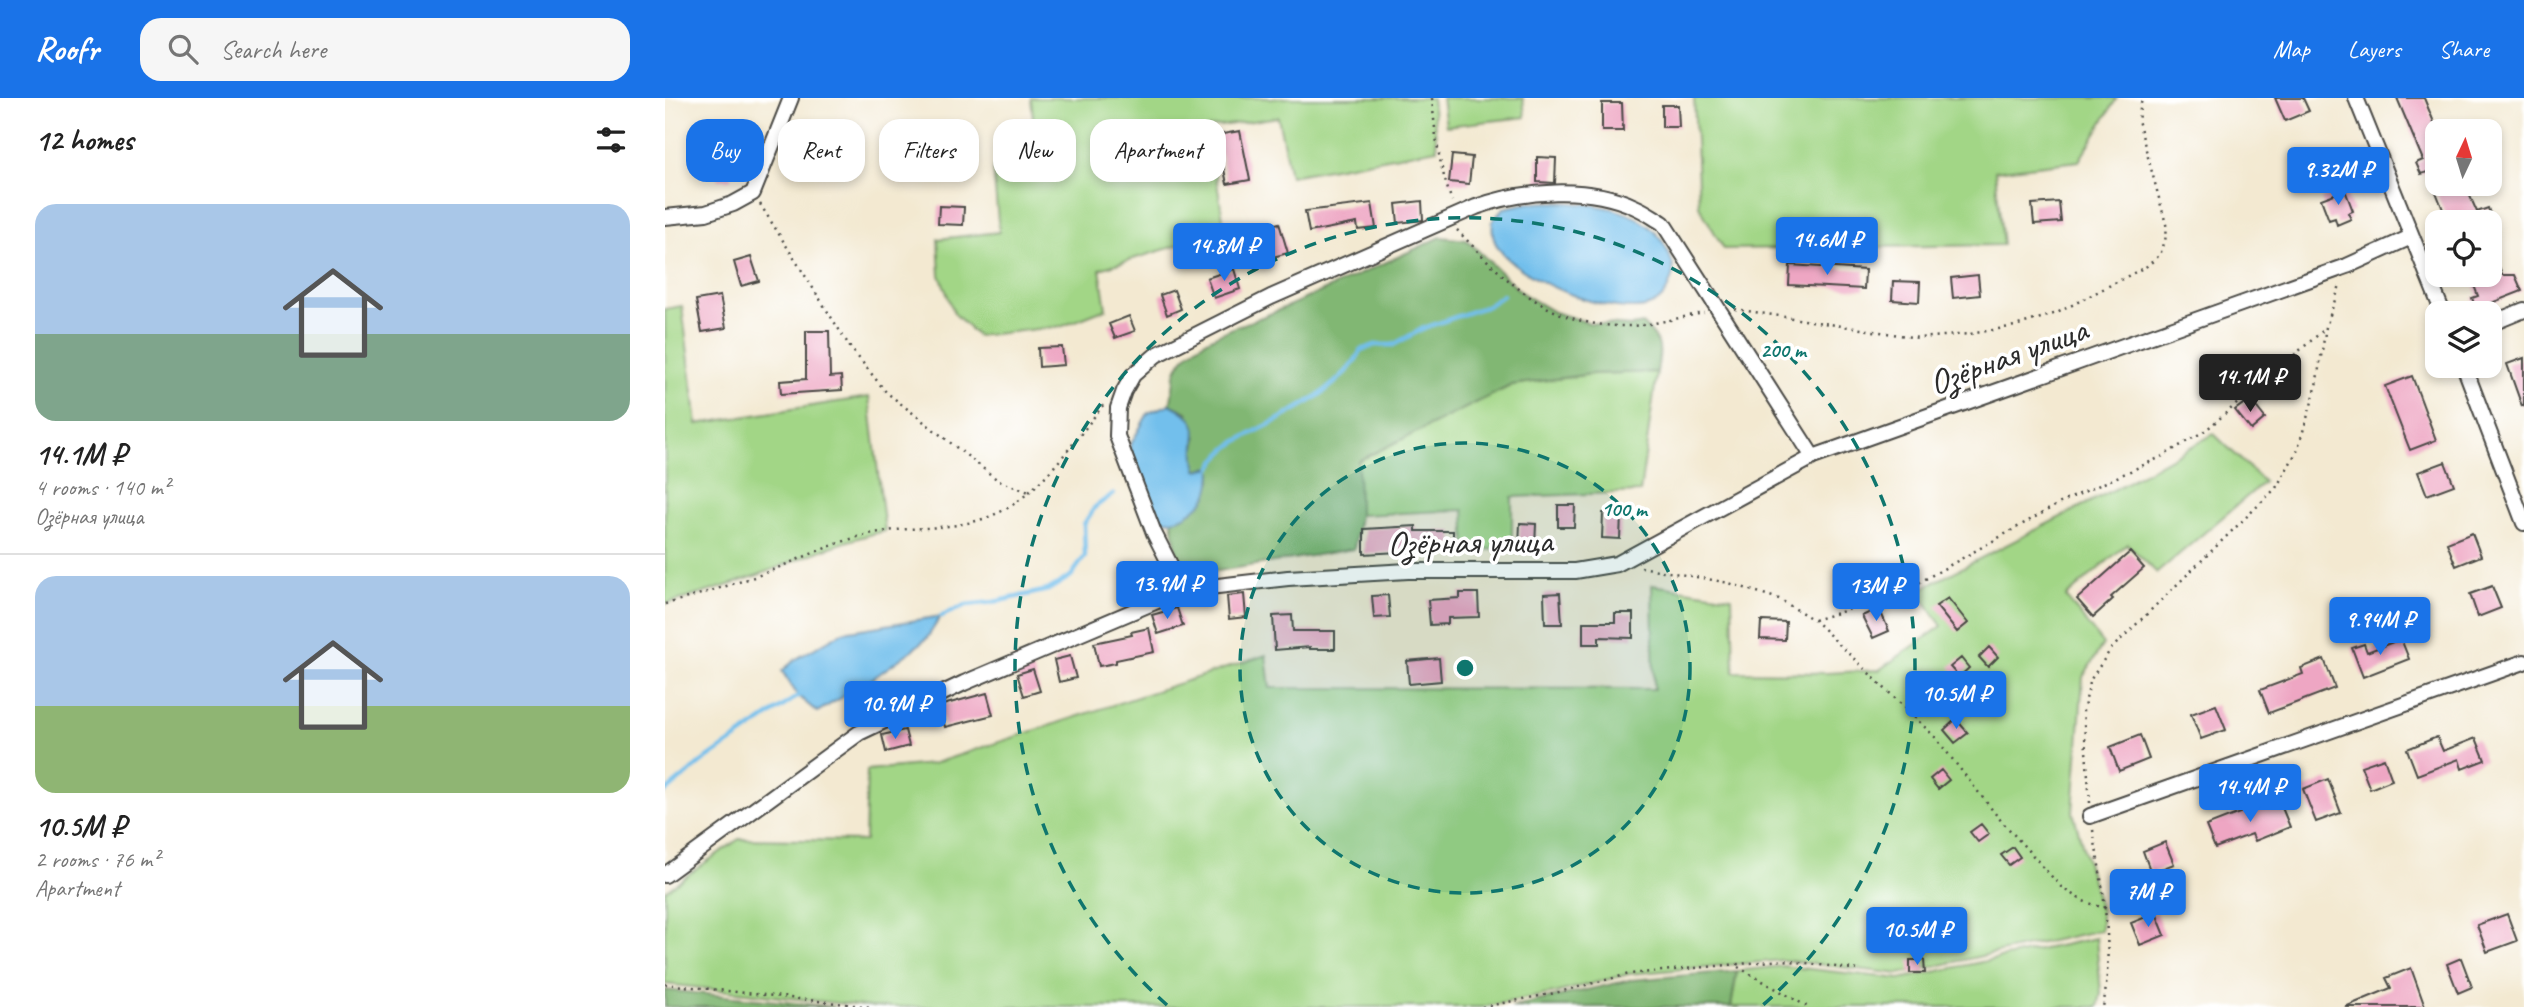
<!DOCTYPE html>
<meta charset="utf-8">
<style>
:root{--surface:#fff;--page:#f6f6f6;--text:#222;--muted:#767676;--line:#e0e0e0;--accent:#1a73e8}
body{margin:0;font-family:Caveat,sans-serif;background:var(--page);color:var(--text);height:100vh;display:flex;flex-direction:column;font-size:26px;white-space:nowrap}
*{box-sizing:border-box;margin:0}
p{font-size:23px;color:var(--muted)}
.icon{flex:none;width:38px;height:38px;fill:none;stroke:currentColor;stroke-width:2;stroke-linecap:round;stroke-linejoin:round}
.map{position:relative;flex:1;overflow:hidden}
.drawer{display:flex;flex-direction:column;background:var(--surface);width:665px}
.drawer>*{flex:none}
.hud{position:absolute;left:21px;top:21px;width:665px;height:63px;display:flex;gap:14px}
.needle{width:46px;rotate:4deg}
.controls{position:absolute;left:1760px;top:21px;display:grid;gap:14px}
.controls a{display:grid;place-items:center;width:77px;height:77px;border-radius:14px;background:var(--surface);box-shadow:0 4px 10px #0003;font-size:35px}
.price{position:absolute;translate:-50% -60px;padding:0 16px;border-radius:7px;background:var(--accent);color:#fff;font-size:23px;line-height:46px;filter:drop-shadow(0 2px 4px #0008)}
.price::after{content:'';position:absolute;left:50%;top:42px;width:21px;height:16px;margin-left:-10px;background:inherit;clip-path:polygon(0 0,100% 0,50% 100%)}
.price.current{background:#222;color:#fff}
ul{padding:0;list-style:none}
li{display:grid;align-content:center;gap:14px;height:371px;padding:0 35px}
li+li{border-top:2px solid var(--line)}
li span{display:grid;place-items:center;height:217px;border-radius:21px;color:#555}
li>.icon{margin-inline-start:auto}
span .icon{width:126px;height:126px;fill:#fffc;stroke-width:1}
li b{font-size:30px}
h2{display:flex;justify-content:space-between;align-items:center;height:84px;padding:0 35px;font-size:30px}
.tag{padding:0 24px;border-radius:21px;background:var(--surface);box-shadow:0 4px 10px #0003;font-size:24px;line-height:63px}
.tag.current{background:var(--accent);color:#fff}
header{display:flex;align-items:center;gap:42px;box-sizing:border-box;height:98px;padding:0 35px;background:var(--accent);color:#fff}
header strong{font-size:33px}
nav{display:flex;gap:38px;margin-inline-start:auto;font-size:24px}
.search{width:490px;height:63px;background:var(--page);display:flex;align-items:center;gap:18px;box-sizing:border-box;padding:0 24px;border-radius:21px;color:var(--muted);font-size:26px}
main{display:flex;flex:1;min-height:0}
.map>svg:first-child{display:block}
</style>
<header>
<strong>Roofr</strong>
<div class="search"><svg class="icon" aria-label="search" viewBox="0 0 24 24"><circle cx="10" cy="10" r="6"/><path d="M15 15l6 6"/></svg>Search here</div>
<nav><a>Map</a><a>Layers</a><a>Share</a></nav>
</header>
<main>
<section class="drawer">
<h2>12 homes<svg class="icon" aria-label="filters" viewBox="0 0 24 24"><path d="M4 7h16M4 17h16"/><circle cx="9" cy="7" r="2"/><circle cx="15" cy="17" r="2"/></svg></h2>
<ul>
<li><span style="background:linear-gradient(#a9c7e8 60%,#7fa58c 0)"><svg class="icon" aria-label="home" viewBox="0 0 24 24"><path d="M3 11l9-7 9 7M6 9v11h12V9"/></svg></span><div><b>14.1M ₽</b><p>4 rooms · 140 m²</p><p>Озёрная улица</p></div></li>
<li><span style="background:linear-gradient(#a9c7e8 60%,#8fb573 0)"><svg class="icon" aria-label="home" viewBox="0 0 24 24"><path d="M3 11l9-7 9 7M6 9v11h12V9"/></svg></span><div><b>10.5M ₽</b><p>2 rooms · 76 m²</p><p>Apartment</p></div></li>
</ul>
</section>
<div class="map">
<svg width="1859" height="909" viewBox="0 0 1859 909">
<rect width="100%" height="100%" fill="#fff"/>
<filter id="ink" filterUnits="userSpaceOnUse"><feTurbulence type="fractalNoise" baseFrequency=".0143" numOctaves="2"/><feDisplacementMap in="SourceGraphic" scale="14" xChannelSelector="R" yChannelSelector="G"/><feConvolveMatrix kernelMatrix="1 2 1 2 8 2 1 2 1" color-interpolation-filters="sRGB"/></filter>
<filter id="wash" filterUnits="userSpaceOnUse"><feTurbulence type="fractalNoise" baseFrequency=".00686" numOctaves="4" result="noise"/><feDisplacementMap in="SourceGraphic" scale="28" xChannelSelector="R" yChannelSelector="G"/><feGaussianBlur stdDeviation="1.57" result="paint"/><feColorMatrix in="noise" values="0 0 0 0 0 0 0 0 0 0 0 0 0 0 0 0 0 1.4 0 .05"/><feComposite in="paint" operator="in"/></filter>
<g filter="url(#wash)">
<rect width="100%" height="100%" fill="#f3e9d1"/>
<path fill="#a2d686" stroke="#668058" stroke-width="2" d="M366 0H767L772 51 625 78 613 19 543 30 560 133 435 171 441 211 398 228 312 238 289 215 275 177 273 141 334 134 328 68 372 58Z
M777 0H858L860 19 781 28Z
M1029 0H1452L1414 63 1330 73 1338 147 1059 151 1034 108Z
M17 208 32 326 204 299 220 433C175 443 135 461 93 477 62 488 31 498 0 506V211Z
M992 274 975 394 847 399V451L801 452 799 412 694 417 692 363 847 287 927 276Z
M1549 336 1599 384 1492 475 1462 446 1401 499 1438 546 1418 579 1408 714 1436 814V832L1234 876 1118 862 964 876 890 895 817 909H207L0 886V793L74 741 200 743 202 672 267 666 601 557 605 590 989 591 987 487 1067 499 1069 574 1162 575 1214 572 1277 528 1252 493 1448 392Z
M1431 840 1436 895 1433 909H1066L1072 873 1118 868 1235 881Z"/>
<path fill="#81b773" stroke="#56714f" stroke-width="2" d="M776 139 802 142 857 195 889 214 925 225 966 228 978 226C997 244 996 248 992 274L927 276 847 287 693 363 694 417 689 451 553 473 524 475 512 456 507 423 526 414 547 383V369L532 372 528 358 532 340 522 314 505 306C510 289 506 275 518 261 541 235 583 226 614 212 668 189 722 164 776 139Z
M1072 873 1066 909H846L965 882Z
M0 892 170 909H0Z"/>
<path fill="#72bfec" stroke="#4e758c" stroke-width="2" d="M888 104C930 106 984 109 1003 154 1007 164 1010 168 1007 179 1003 191 999 202 986 207 950 222 845 179 830 144 827 137 827 130 828 122L839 110 863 105Z
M505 306C548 328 522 338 532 372L547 369C547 378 547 387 543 396 537 409 508 431 493 419 484 412 467 361 465 348L483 315Z
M276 518 262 540 246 553 203 584 152 614 133 598 117 573 131 561 178 534Z"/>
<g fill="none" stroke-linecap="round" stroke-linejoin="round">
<path stroke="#72bfec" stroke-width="4.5" d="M547 369C558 347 582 338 603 327 634 311 681 285 696 252L710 247H728L759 230 822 208 838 197
M276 518 301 507 329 504 383 492 406 478 420 458 419 426 430 409 448 396
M0 694 37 664 133 598"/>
</g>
<g id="blocks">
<path fill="#eea6c3" d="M1610 0H1638L1644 13 1620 23Z
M1732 0H1759L1773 34V86H1791L1794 92 1801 89 1812 114 1823 110 1827 121 1820 124H1783L1763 74 1756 76 1751 65 1758 62Z
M937 5H957L958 33H937Z
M997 7H1013L1014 29H997Z
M575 33 585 82 562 86 552 37Z
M41 51H66V82H53V63H40Z
M787 57 807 59 804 86 784 84Z
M872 59 891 60 890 85 872 84Z
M1680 92 1688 113 1683 115 1686 121 1672 127 1670 120 1664 122 1656 101Z
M757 103 758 122 733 125 731 106Z
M1394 104 1396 124 1369 126 1367 106Z
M707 105 711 130 693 132 692 125 644 134 640 113Z
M274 108 299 109 298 127 273 126Z
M614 125 623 155 600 161 592 131Z
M1825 148 1837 177H1850L1857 193 1811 211 1807 200 1813 198 1805 177H1825Z
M86 159 94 183 76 188 69 164Z
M1125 167 1200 172 1199 191 1124 187Z
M569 171 575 191 549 200 542 180Z
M1313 177 1315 197 1288 200 1286 180Z
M1228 183 1255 184 1254 204 1227 202Z
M509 192 516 211 502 217 495 197Z
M55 198 61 230 37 234 31 202Z
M464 218 470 233 450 240 444 226Z
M141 233H164L165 279 176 278 177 292 116 296 115 283 141 281Z
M397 249 399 267 374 269 373 250Z
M1859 260V307L1857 308 1842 266Z
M1747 278 1771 342 1745 352 1720 288Z
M1585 301 1600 320 1586 332 1570 312Z
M1780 364 1789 387 1762 397 1753 374Z
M893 407H910L909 429H893Z
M938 415 956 416 955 441 937 440Z
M855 425 871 426 870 448 854 447Z
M751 428V433H788V448L752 447V453L699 456V431Z
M1807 435 1816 458 1791 468 1782 445Z
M1465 454 1479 470 1446 499 1448 501 1428 519 1412 501Z
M1827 488 1836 510 1813 519 1805 496Z
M795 495H813L814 519 783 520V526L765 527 763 502 795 500Z
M895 495 897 526H880L879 496Z
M579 496 581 519 564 521 562 498Z
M723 497 725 519 709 520 707 498Z
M1283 500 1303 525 1292 534 1271 508Z
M512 510 518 528 493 536 487 517Z
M1214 510 1224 533 1208 540 1197 518Z
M950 515H968V540L934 539V546H918V524H950Z
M627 517 628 533H670V551H645V549L610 552 608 518Z
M1096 523 1121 524 1120 542 1095 541Z
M484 530 489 554 451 562V565L434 568 429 545 467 537 466 534Z
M1736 541 1744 561 1698 579 1687 550 1699 546 1702 554Z
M1324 549 1333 559 1323 569 1314 559Z
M405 558 411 580 394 584 389 562Z
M774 560 776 583 744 586 742 563Z
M1296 560 1304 570 1294 579 1285 569Z
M1659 561 1670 590 1604 615 1595 592 1638 576 1636 570Z
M368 571 375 593 359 598 352 576Z
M322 595 328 617 280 629 274 608Z
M1551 607 1561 632 1536 641 1526 616Z
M1291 621 1303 635 1290 645 1279 632Z
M240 632 244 648 221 654 217 637Z
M1475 637 1484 661 1454 673 1445 649Z
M1772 639 1778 653 1811 640 1820 662 1797 671 1794 661 1752 677 1742 651Z
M1719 660 1727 682 1705 691 1696 668Z
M1276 672 1284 682 1273 691 1265 681Z
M1663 681 1676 715 1651 724 1638 691Z
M1613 700 1625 729 1590 743 1587 736 1550 750 1541 728Z
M1316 726 1324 736 1313 744 1305 734Z
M1500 744 1509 766 1486 775 1478 753Z
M1348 749 1355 759 1344 767 1336 757Z
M1491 815 1500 837 1475 847 1466 825Z
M1842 816 1852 843 1822 854 1812 827Z
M1796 860 1807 889 1793 895 1782 866Z
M1245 862H1259L1260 875H1245Z
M1746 870 1760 909H1680L1726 890 1721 880Z"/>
</g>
</g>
<g filter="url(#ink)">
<use href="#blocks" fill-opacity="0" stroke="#494844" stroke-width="2"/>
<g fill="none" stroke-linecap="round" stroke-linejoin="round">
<g stroke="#494844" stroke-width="18">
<path id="minor" d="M1691 0 1778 215
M0 119 41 115 68 106 88 95 126 0
M1825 226 1859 212
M1799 268 1859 425
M518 492 489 435 452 338 453 310 459 293 468 277 491 257 606 199 811 109C858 92 924 87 970 109 980 113 989 120 998 125L1148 359
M1425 718 1859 564
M0 777 194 635 299 585 518 492 623 480 743 473H910L952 466 1148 359 1682 168 1746 139"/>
</g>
<path stroke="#494844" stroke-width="2.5" stroke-dasharray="2 5" stroke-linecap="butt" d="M767 0C770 36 774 69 787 103
M95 106 185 249 221 294 334 383 364 394
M792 132C844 185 884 230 964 228 989 227 1015 219 1039 215
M1070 211 1253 240 1305 236 1350 228 1392 215 1482 168 1495 157 1500 143 1502 130 1473 22 1477 0
M976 469 1064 485 1114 501 1149 522 1270 639 1333 719 1397 790 1418 803 1442 811
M0 506C31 498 62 488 92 478 127 465 160 448 196 438 243 425 290 437 337 413 374 395 413 339 439 306
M1149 522 1232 497 1397 404 1496 359 1541 332 1661 230
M1425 705 1418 613 1426 581 1446 551 1611 390 1632 353 1650 294 1661 229 1675 187
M1428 732C1438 791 1449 849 1438 909
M1073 869 1143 909
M0 886 207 909
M817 909 890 895 964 876 1118 862 1194 872"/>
<use href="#minor" stroke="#fff" stroke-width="14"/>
</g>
</g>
<circle cx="800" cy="570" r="225" fill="#0f766e" fill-opacity=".12"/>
<g fill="none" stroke="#0f766e" stroke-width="3.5" stroke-dasharray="12 9">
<circle cx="800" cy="570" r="225"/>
<path d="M502 907A450 450 0 1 1 1098 907"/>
</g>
<g text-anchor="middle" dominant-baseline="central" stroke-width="7" stroke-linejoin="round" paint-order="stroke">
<g font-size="35" fill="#2b2b2b" stroke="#fff">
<text transform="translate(1343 258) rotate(-20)">Озёрная улица</text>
<text transform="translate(805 444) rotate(-1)">Озёрная улица</text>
</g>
</g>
<circle cx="800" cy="570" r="10" fill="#0f766e" stroke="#fff" stroke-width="3.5"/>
<g font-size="21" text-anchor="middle" font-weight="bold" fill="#0f766e" stroke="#fff" stroke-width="7" stroke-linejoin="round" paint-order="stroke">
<text x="1118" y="259">200 m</text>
<text x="959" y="418">100 m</text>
</g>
</svg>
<div class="controls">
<a><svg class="needle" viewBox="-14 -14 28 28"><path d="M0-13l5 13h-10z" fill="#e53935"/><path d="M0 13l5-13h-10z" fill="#767676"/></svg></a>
<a><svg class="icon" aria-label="locate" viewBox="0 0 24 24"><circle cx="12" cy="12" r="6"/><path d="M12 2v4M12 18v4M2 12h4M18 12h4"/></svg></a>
<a><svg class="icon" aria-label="layers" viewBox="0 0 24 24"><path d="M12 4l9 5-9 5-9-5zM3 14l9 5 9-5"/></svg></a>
</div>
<b class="price" style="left:1673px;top:109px">9.32M ₽</b>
<b class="price" style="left:1162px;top:179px">14.6M ₽</b>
<b class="price" style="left:559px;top:185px">14.8M ₽</b>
<b class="price current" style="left:1585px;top:316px">14.1M ₽</b>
<b class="price" style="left:502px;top:523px">13.9M ₽</b>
<b class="price" style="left:1211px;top:525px">13M ₽</b>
<b class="price" style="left:1715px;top:559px">9.94M ₽</b>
<b class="price" style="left:1291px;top:633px">10.5M ₽</b>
<b class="price" style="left:230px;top:643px">10.9M ₽</b>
<b class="price" style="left:1585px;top:726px">14.4M ₽</b>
<b class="price" style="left:1483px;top:831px">7M ₽</b>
<b class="price" style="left:1252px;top:869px">10.5M ₽</b>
<div class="hud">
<a class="tag current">Buy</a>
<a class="tag">Rent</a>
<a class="tag">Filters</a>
<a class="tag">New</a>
<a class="tag">Apartment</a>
</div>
</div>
</main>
